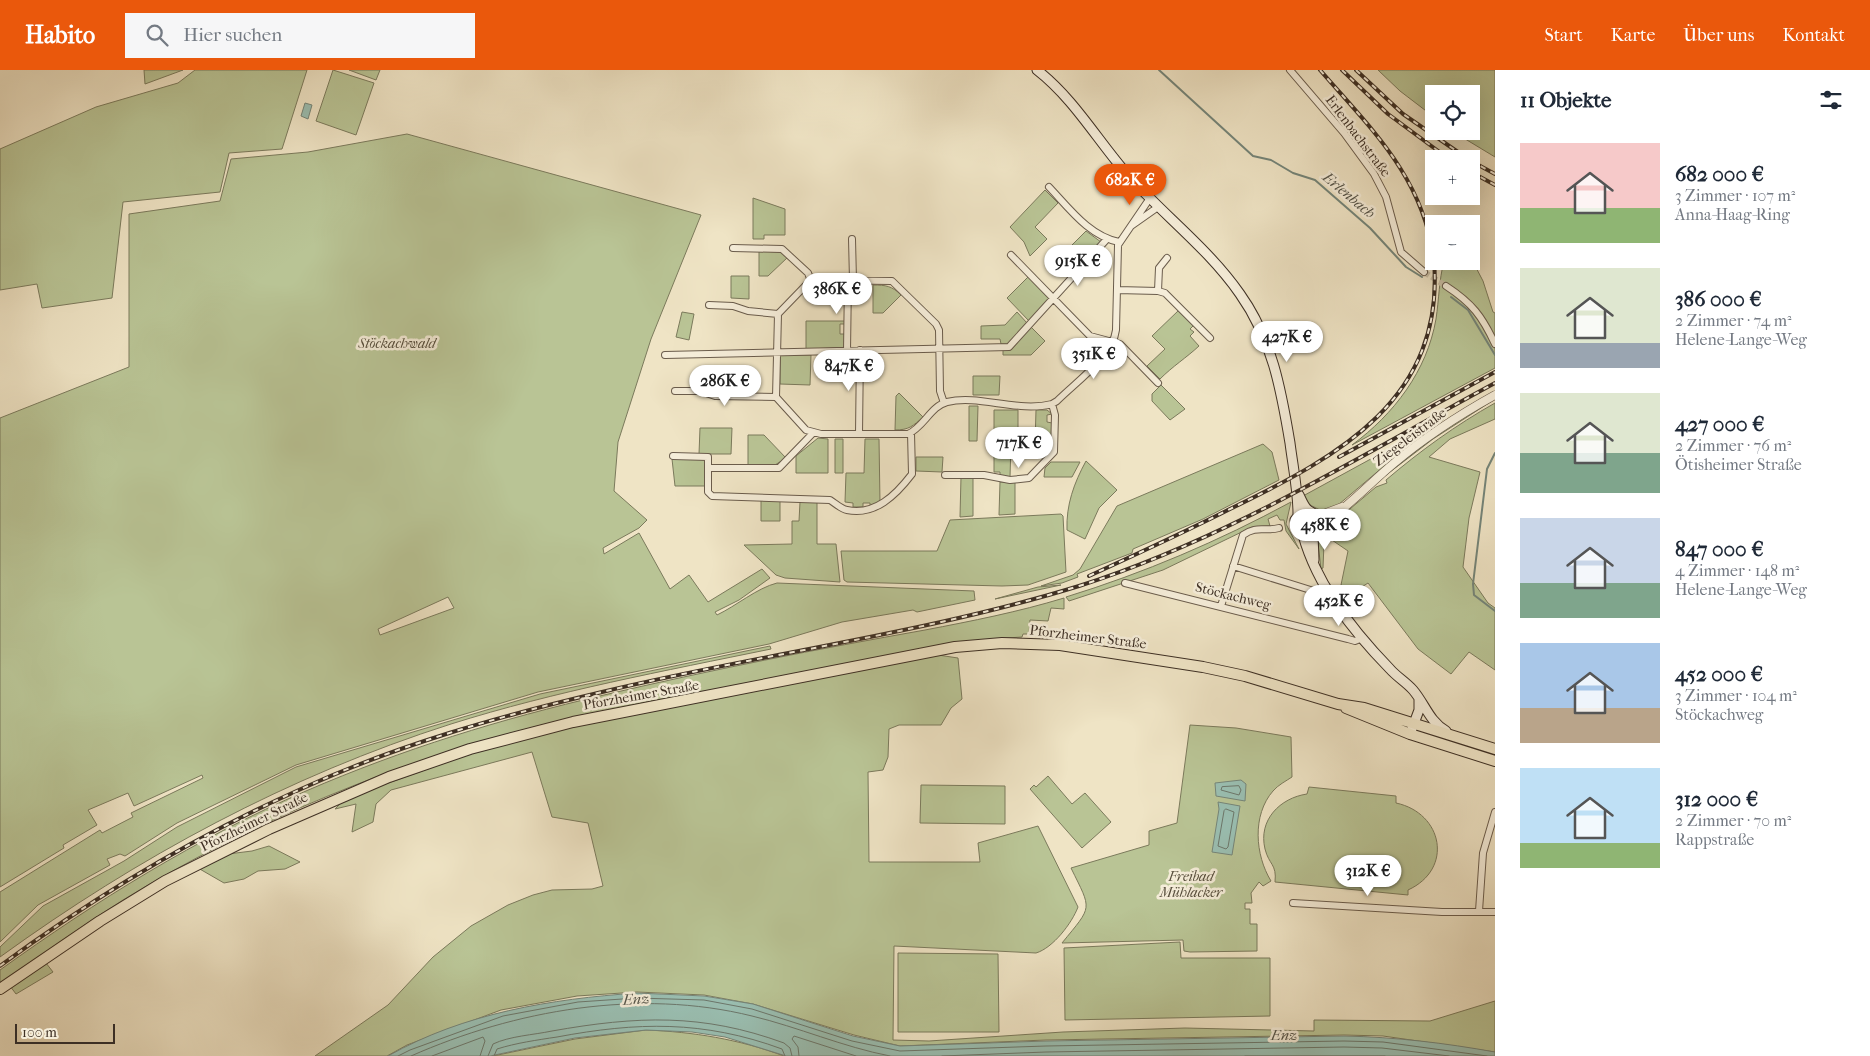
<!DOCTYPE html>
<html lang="de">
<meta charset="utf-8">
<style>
:root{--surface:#fff;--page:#f6f6f7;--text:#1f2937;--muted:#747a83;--accent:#ea580c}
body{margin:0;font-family:"IM FELL French Canon",serif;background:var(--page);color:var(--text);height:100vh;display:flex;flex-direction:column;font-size:19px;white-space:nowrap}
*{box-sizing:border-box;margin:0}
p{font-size:16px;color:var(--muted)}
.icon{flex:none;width:28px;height:28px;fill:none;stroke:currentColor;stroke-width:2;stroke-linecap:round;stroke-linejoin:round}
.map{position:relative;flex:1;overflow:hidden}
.details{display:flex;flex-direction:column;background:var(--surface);width:375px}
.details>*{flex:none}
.fabs{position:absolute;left:1425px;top:15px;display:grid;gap:10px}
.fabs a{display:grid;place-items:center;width:55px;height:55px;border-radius:0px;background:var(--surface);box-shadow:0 5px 20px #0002;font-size:25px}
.scale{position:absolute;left:15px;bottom:12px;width:100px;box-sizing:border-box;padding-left:5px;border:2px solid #3d2f24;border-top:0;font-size:14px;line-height:18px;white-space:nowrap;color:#3d2f24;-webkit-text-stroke:4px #f5edd9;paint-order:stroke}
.price{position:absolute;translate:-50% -42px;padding:0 11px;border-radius:18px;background:#fff;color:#222;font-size:16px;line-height:32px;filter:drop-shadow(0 1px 2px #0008)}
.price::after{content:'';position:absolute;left:50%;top:30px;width:15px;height:11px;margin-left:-8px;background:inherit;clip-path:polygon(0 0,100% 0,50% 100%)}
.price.on{background:var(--accent);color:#fff}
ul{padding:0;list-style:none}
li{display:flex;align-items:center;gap:15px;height:125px;padding:0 25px}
li span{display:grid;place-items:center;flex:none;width:140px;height:100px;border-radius:0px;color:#555}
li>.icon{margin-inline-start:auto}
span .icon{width:60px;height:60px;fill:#fffc;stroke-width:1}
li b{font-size:21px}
h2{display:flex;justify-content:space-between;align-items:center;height:60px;padding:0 25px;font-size:21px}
header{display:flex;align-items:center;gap:30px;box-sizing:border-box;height:70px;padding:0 25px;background:var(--accent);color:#fff}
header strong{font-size:24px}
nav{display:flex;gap:28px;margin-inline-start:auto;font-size:18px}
.search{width:350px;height:45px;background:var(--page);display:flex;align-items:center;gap:12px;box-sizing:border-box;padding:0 18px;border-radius:0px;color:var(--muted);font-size:19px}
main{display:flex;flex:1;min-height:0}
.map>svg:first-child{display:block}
</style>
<header>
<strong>Habito</strong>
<div class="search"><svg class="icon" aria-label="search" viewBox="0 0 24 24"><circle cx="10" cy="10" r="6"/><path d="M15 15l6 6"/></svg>Hier suchen</div>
<nav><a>Start</a><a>Karte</a><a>Über uns</a><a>Kontakt</a></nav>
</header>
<main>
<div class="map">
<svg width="1495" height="986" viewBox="0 0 1495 986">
<rect width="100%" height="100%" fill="#efe4c5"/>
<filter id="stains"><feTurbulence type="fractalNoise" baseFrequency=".004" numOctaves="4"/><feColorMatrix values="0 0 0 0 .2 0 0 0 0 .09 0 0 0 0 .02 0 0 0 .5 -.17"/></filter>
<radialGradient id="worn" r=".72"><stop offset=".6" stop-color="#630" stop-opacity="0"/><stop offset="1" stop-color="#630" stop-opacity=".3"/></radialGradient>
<path fill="#b9c495" stroke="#7b7a5c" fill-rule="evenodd" d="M144 0H183L145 14Z
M195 0H307L282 79 229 83 220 122 123 132 112 228 42 238 37 214 0 220V79L96 37 178 13Z
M333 0 374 13 356 65 316 51Z
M349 0H380L376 10Z
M1378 0H1495V87L1452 61H1471V24H1434V47L1400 21Z
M407 64 701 145 651 269 618 372 614 421 647 450 639 458 603 478 604 484 639 463 670 519 689 505 708 532 762 499 770 508 739 530 715 542 717 545C736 536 757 518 777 513L974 521 975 530 917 542 913 540 842 552 769 574 538 622 296 695 177 753 125 786 120 784 107 789 110 795 38 835 0 872V822L100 760 102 763 133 747 131 743 203 708 202 705 134 736 128 723 88 740 97 755 63 775 64 778 0 817V348L129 297V144L220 131 231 89 308 82ZM448 527 454 538 380 565 378 559Z
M1045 120 1058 133 1035 157 1047 169 1030 186 1024 172 1010 157Z
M753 128 785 139V165H764V169H753Z
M1086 161 1101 172 1076 199 1062 185Z
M759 181 781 182 788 187 768 206H759Z
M1471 188 1483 211 1493 242 1495 243V298L1352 375C1394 344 1427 301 1436 249 1439 229 1439 210 1444 191H1471Z
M731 206H749V229L731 228Z
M1028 207 1049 228 1029 251 1007 228Z
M873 215C886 215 892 216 901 225L883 243H873Z
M1179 240 1194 255 1190 259 1194 262 1190 266 1199 276C1186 288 1173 296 1160 309L1147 296 1165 279 1152 266Z
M682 242 694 244 689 270 676 267Z
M1017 242 1027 253 1008 274H1001L1000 269H981V256L1005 255Z
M806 251H845V254H840V264H845V278L806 279Z
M1031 257 1045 271 1031 285H1003V280H1011Z
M780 285H811L810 315 780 314Z
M973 306H1000L999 325H973Z
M1161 315 1185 339 1170 350 1152 331V324Z
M899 323 923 347C913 356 909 360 895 360L896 326Z
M1495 329 1433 369 1377 412 1448 356Z
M1495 333V349L1450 369 1429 387 1480 402 1469 448 1463 497 1488 533 1495 538V600L1469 582 1451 604 1418 579 1368 513 1354 522 1341 515 1348 481 1329 468 1324 473 1323 498 1321 499 1318 473 1325 460 1376 417 1387 413 1386 410C1420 381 1456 355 1495 333Z
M969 336H978L977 371H969Z
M994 340H1018V374H1011L1010 407H1000V402H994Z
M1036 340H1047L1052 344 1047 345V352L1052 353V374H1035Z
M1444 349 1409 375 1338 435 1322 441 1308 434 1303 426Z
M700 358H732L731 384H699Z
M748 365H764L786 388 775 395H748Z
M818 368 828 369V403H796V386Z
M835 369H843V403H835Z
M865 369H879L880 433 870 437V433H863V437H853V433L845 432 846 403H864Z
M1263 374 1272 382 1279 410 1203 449 1133 479 1132 483 1077 504 1078 507 1062 513 1041 516 1073 505 1080 499 1117 436Z
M916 387H943L942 402 916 401Z
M672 389H705V416H675Z
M1086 391 1117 420 1099 438 1085 469 1067 460C1066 435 1074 413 1086 391Z
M1051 392H1080L1072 407H1044L1045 398Z
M961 407H973V446L960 447Z
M1000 412H1015V444L999 445Z
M780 429V451H761V430Z
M800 432H817V474H836L840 512 785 508 776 505 744 475 792 474V451H799Z
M1291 432 1286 454 1299 479 1286 461 1284 450H1280L1277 445 1268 449 1270 456 1252 457 1163 500 1069 531 1066 527C1144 503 1219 471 1291 432Z
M1061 444 1063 446 1066 502 1028 515 1002 516 847 512 844 510 841 481H937L950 450Z
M1299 453a8 8 0 1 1 16 0a8 8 0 1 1-16 0Z
M1061 515 995 529 1038 517Z
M1064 528V539L1051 538 1048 551 1030 550 1029 564H1023L1022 567C930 572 838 597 747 615 678 629 610 637 542 655 396 692 252 751 123 830 81 856 41 886 0 913V900C96 831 197 768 306 721 403 679 501 649 604 625 710 600 818 579 925 560 972 551 1018 542 1064 528Z
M770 576 771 579C664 601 556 621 451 654 288 706 138 787 0 887V877L43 836 124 791 177 757 296 697 540 624Z
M938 585 958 588 962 629 951 638 941 655H899L889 659 888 687 883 700 868 702 869 792H980L978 773 1038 756 1078 837C1072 853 1053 878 1036 883L894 876 893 970 929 971 1063 962 1185 958 1314 961V950L1430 951 1495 931V982L1383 966 1344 965 1046 970 900 976 854 965 753 934 704 925 637 922 577 926 501 940 407 975 387 986H315L388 935 433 887 471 856 508 835 533 825 552 820 592 819 603 816 588 753 552 747 532 682 391 720 376 734 373 752 352 762 356 734 335 739 346 728 484 679 574 656Z
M1190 655 1236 658 1291 667 1292 707C1286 711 1278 715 1273 721 1252 745 1255 785 1271 811L1263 816 1259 812 1251 823 1252 833H1245V839H1250V854H1257V881L1190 882 1184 881 1183 870 1062 873C1093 835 1092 841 1071 798L1149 775V761L1177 753Z
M1048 706 1072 734 1085 723 1111 752 1082 778 1030 719 1034 715 1036 717Z
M921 715 1005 716V754L920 753Z
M1309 717 1396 726V733C1443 743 1454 799 1408 820V825L1275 812C1277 794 1269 795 1265 779 1258 750 1280 728 1307 724Z
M269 776 300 792 285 799 258 801 244 809 224 813 198 798 228 784 252 781Z
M1180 872 1181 888H1270V946L1065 950 1064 878Z
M898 883 998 884 999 962H898Z
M46 893 53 902 16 924 10 916Z
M646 960C694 962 738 969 784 986H493L575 969Z"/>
<path fill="#9abfb2" stroke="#758579" d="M305 33 312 35 308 49 301 46Z
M1241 710 1246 714 1245 731 1216 726 1215 713Z
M1218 732 1240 736 1232 785 1212 782 1219 739Z
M637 923 704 926 753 934 853 966 900 976 1046 971 1344 966C1395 967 1445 973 1495 982V986H786L725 967 692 962 646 960 575 968 490 986H388C464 943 551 929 637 923Z"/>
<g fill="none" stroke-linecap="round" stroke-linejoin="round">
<path stroke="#6c776b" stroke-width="1" d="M1239 716 1241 720 1239 725 1221 720 1222 717Z
M1226 739 1234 742 1228 777 1226 779 1218 776 1224 741Z
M398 986 410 980 503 946 578 932 637 928 704 930 752 939 852 971 900 981 1046 976 1344 971 1383 972 1487 986
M411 986C515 940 639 918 752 946 798 957 843 977 890 986
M432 986 483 967 485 971 480 986
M488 986 493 974C510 966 533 965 552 961 637 946 702 943 784 973L790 978 792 986
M494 986 497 979C516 973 537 970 557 967 637 952 703 950 782 979L785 986
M799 986 798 977 792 969 794 966 856 986
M942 986 1046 982 1344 977 1382 978 1449 986
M1245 986H1385"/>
<path stroke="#758579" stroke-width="2" d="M1159 0 1253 86 1271 90 1293 103 1315 110 1370 158 1406 197 1422 207
M1451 227 1468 240 1495 285
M1495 383 1487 399 1473 514 1474 525 1495 541"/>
<path stroke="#cbc0a5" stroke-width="6" stroke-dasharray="6 3" stroke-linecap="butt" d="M1424 202 1446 216"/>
<g stroke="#6a5c4c" stroke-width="8">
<path id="minor" d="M1290 0 1344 63 1374 104 1386 127 1401 182 1424 202
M1049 117C1069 138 1089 166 1119 172
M1131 156 1158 137
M852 169 853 210
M733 178 782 179 808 203 811 211
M1011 185 1090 266 1120 274 1158 313
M1446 216C1472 233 1482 246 1495 274
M1117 220 1158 221 1165 223 1210 268
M1158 221 1159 198 1167 188
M709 235 733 236 748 241 778 244
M847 281 848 210
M665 285 1009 277 1107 169
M675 321H700L715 326 776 327
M944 333 940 321 939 260 936 254 892 211 815 210 807 214 778 244 776 327 806 360 821 364H908C923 358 931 336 947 332 979 324 1018 343 1052 334L1057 331C1076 312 1113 286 1116 260L1118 175 1150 128
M813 363 779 398H708V422L712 426 830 430C835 433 841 439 847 440 875 446 896 425 912 404L911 363
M859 364 860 280
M673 386 708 387V398
M945 405H984L1010 410 1029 408 1054 382 1055 345 1052 334
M1233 496 1317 522
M1125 513 1348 569 1355 571 1363 568
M1221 536 1243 465C1257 455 1264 462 1279 458
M1293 833 1442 842H1495
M1479 841 1483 783 1495 742"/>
</g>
<g stroke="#6a5c4c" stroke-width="9">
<path id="tertiary" d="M1318 446 1342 437
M1320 456C1346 439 1369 414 1393 394 1425 367 1459 345 1495 325"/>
</g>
<g stroke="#3d2f24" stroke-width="11">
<path id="secondary" d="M1037 0C1073 28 1096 68 1126 103 1162 144 1208 178 1240 224 1272 269 1281 319 1290 373 1293 397 1298 420 1298 444
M1299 425C1301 429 1304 437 1308 440 1317 446 1326 448 1316 462L1306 465 1297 461 1295 450 1301 442 1308 440
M1313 464 1314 490
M1303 465C1317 516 1353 561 1390 599 1397 607 1406 612 1413 620 1425 634 1429 651 1446 661
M1410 664 1419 640V629"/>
</g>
<g stroke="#3d2f24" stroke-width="12">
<path id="primary" d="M1346 638 1410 664 1495 691
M0 919 100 851 165 811 269 759 389 707 470 679 573 652 955 577 1002 573 1060 575 1203 597 1245 606 1338 634 1364 638 1495 679"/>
</g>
<use href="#minor" stroke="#f5edd9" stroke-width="6"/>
<use href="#tertiary" stroke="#f5edd9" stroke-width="8"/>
<use href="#secondary" stroke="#f5edd9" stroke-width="9"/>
<use href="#primary" stroke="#efe4c5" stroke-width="10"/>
<g stroke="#3d2f24" stroke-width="4">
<path id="rail" d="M1320 0C1372 60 1424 108 1434 191
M1342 0 1388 44 1449 89
M1356 0 1403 44 1468 89
M1471 91 1495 104
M1471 102 1495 115
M1339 387 1495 302
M1089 506C1137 484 1185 462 1232 438 1339 386 1445 329 1434 191
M0 896C94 827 194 767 301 719 397 675 500 646 602 622 760 584 923 564 1079 516 1227 469 1360 386 1495 313"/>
</g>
<use href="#rail" stroke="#f5edd9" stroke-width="2" stroke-dasharray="5.5" stroke-linecap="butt"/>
</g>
<g text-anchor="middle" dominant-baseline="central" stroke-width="5" stroke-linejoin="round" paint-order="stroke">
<g font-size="14" fill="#3d2f24" stroke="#f5edd9">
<text transform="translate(1358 66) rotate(53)">Erlenbachstraße</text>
<text transform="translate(1410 367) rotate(-37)">Ziegeleistraße</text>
<text transform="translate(1233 526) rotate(14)">Stöckachweg</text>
<text transform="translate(1088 567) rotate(7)">Pforzheimer Straße</text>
<text transform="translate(641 625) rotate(-10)">Pforzheimer Straße</text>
<text transform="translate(254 752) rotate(-26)">Pforzheimer Straße</text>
</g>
<g font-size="14" font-style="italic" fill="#564d3b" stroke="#f5edd9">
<text x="397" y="273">Stöckachwald</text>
<text x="1191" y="806">Freibad<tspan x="1191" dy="16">Mühlacker</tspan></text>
</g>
<g font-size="15" font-style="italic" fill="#545348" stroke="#f5edd9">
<text transform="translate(1349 125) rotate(40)">Erlenbach</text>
<text transform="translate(636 929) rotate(-4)">Enz</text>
<text x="1284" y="965">Enz</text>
</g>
</g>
<rect width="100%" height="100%" filter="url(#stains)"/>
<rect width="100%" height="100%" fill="url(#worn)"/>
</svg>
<div class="fabs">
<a><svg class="icon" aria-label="locate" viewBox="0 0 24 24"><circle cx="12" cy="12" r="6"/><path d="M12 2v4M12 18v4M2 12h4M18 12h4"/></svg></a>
<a>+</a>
<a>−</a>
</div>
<div class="scale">100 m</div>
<b class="price on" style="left:1130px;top:136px">682K €</b>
<b class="price" style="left:1078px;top:217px">915K €</b>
<b class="price" style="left:837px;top:245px">386K €</b>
<b class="price" style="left:1287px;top:293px">427K €</b>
<b class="price" style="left:1094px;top:310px">351K €</b>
<b class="price" style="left:849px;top:322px">847K €</b>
<b class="price" style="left:725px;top:337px">286K €</b>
<b class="price" style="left:1019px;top:399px">717K €</b>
<b class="price" style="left:1325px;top:481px">458K €</b>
<b class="price" style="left:1339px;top:557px">452K €</b>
<b class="price" style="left:1368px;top:827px">312K €</b>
</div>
<section class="details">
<h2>11 Objekte<svg class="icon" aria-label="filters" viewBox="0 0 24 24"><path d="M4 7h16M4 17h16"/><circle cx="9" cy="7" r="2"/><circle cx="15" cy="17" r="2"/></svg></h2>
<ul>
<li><span style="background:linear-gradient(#f6c9c9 65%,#8fb573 0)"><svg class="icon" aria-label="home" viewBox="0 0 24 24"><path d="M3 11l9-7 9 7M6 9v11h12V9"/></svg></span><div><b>682 000 €</b><p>3 Zimmer · 107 m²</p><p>Anna-Haag-Ring</p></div></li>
<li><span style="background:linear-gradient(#dfe7d0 75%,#9aa5b1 0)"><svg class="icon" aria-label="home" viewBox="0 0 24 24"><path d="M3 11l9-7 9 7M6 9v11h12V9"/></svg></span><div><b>386 000 €</b><p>2 Zimmer · 74 m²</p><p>Helene-Lange-Weg</p></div></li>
<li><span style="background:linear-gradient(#dfe7d0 60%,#7fa58c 0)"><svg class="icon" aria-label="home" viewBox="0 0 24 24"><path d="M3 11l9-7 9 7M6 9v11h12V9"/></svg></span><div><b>427 000 €</b><p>2 Zimmer · 76 m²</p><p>Ötisheimer Straße</p></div></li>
<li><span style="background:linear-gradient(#c9d6e8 65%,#7fa58c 0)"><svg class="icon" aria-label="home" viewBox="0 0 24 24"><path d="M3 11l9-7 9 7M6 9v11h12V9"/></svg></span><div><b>847 000 €</b><p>4 Zimmer · 148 m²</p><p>Helene-Lange-Weg</p></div></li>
<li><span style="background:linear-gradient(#a9c7e8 65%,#b9a48a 0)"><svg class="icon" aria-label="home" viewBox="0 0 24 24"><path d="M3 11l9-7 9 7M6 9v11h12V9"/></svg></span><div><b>452 000 €</b><p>3 Zimmer · 104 m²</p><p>Stöckachweg</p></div></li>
<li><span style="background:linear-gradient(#bfe0f5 75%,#8fb573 0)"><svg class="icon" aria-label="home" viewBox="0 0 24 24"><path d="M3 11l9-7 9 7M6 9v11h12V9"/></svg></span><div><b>312 000 €</b><p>2 Zimmer · 70 m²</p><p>Rappstraße</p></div></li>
</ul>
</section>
</main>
